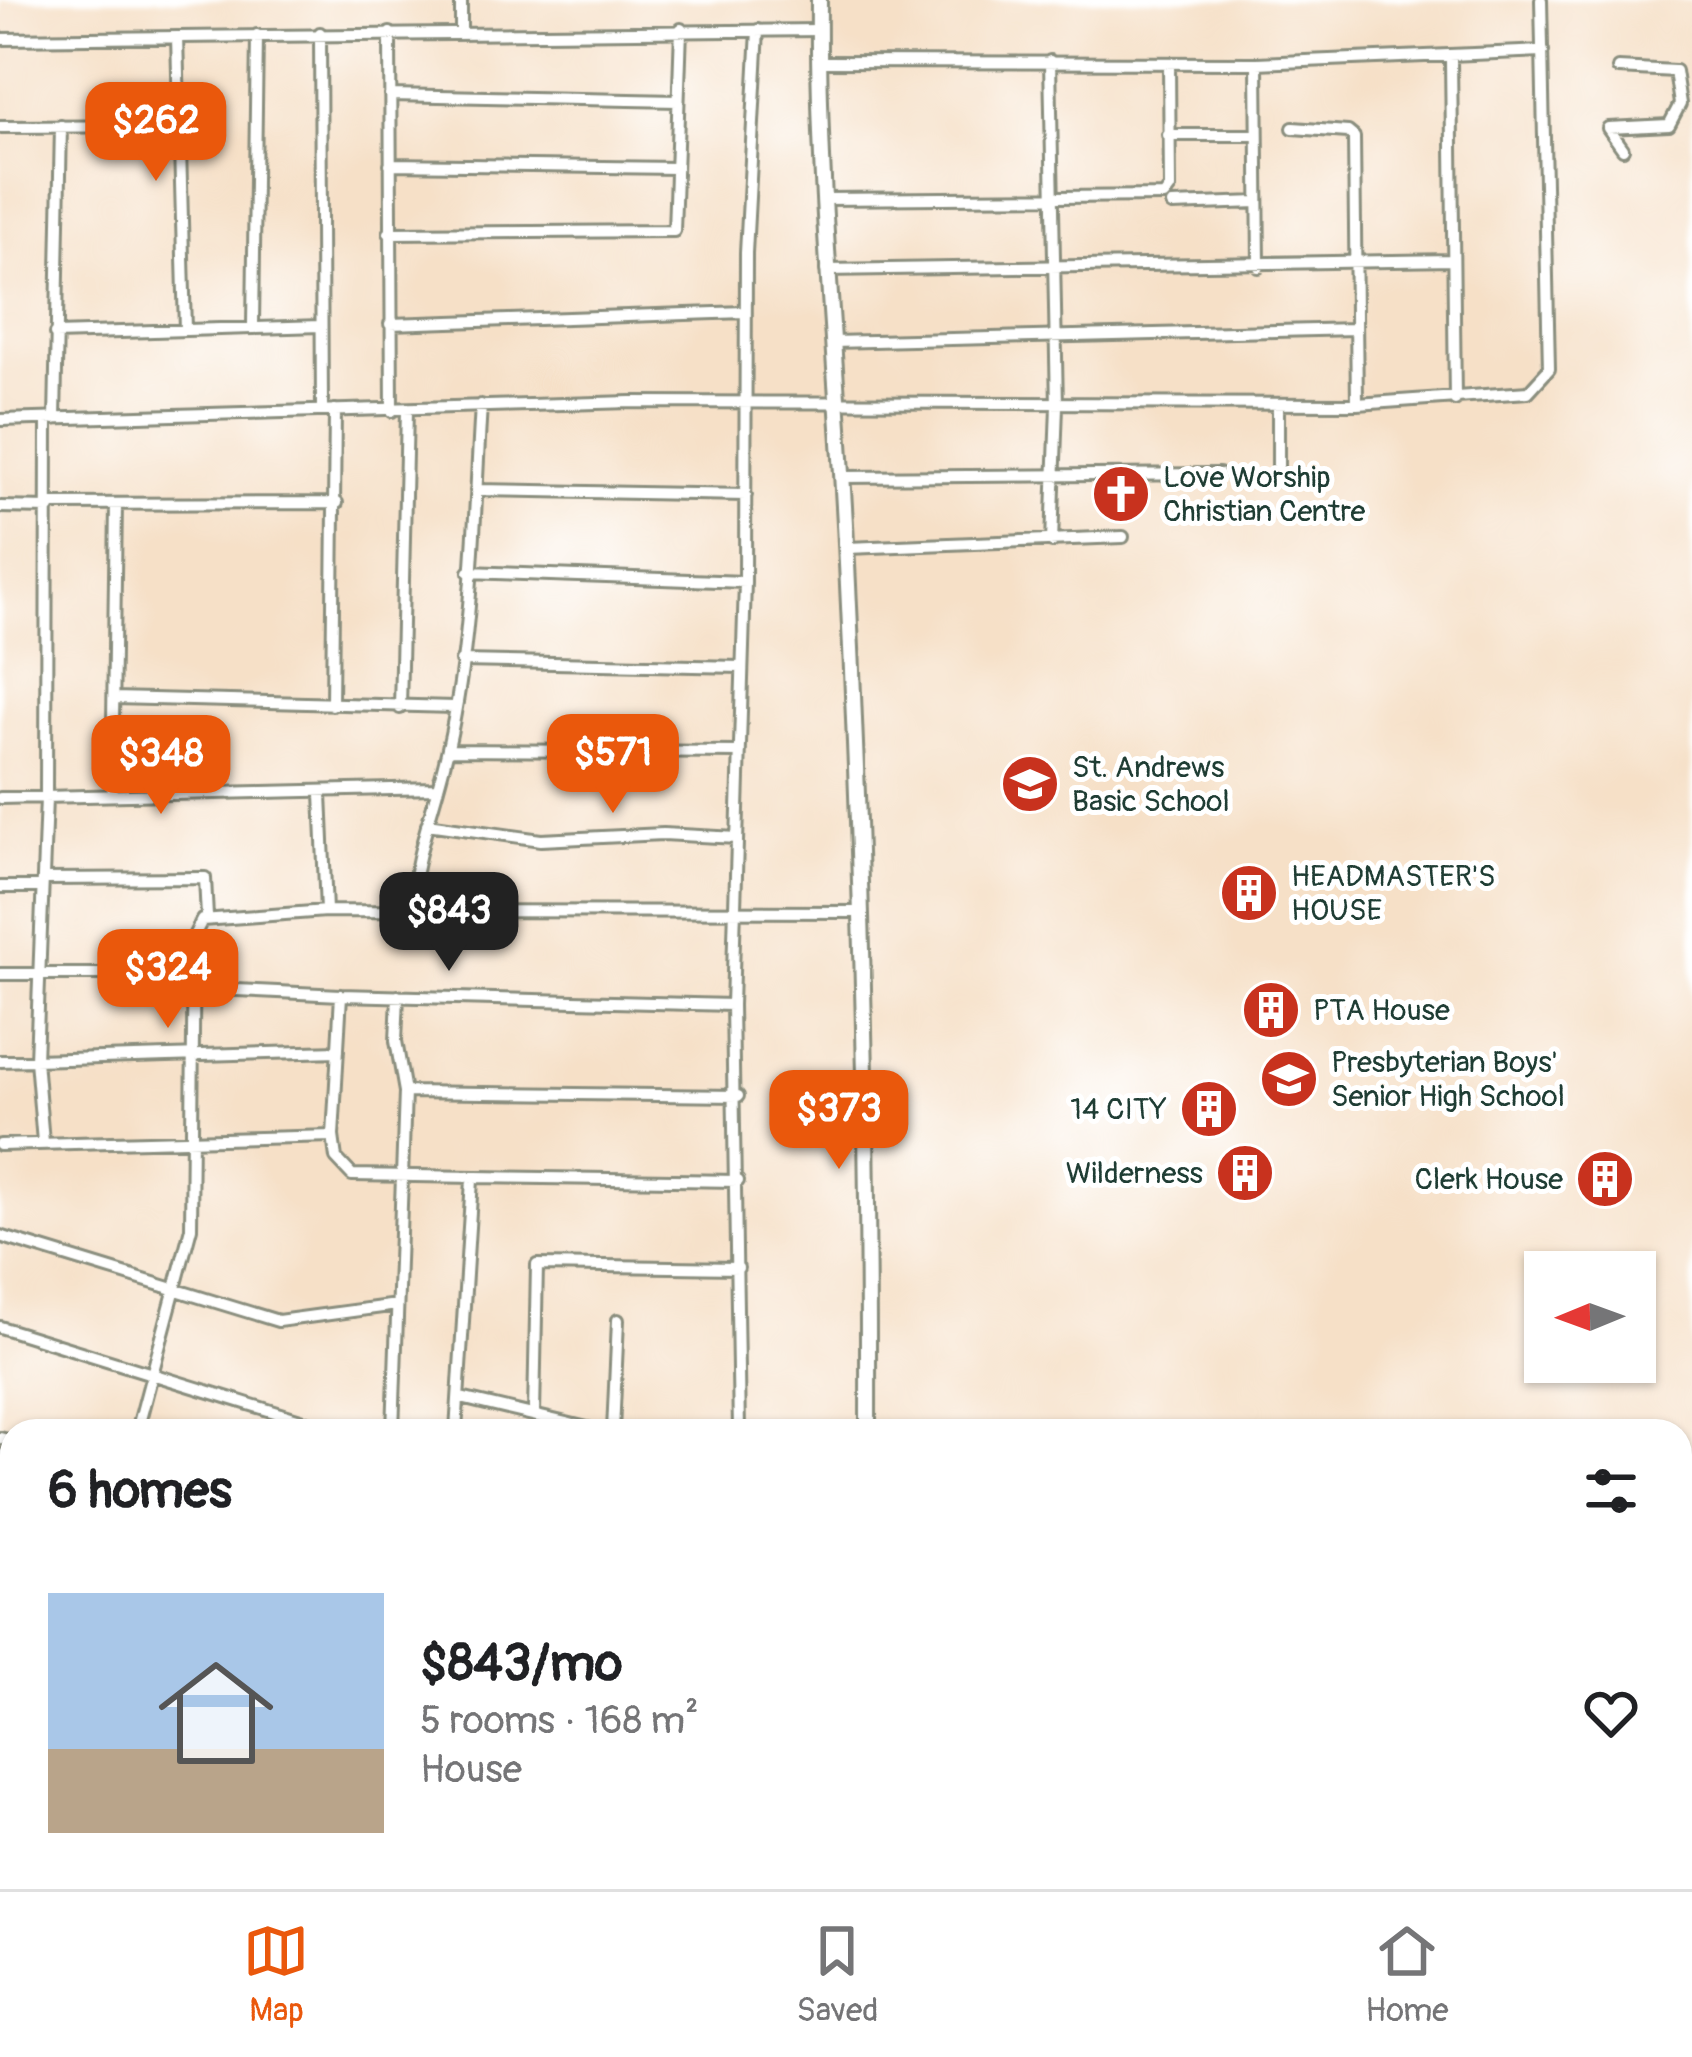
<!DOCTYPE html>
<meta charset="utf-8">
<style>
:root{--surface:#fff;--page:#f2f2f2;--text:#202124;--muted:#757577;--line:#e0e0e0;--accent:#ea580c}
body{margin:0;font-family:Pangolin,sans-serif;background:var(--page);color:var(--text);height:100vh;display:flex;flex-direction:column;font-size:45px;white-space:nowrap}
*{box-sizing:border-box;margin:0}
p{font-size:39px;color:var(--muted)}
.icon{flex:none;width:66px;height:66px;fill:none;stroke:currentColor;stroke-width:2;stroke-linecap:round;stroke-linejoin:round}
.map{position:relative;flex:1;overflow:hidden}
.drawer{position:absolute;left:0px;top:1419px;width:1692px;height:471px;display:flex;flex-direction:column;background:var(--surface);border-radius:36px 36px 0 0;box-shadow:0 3px 9px #0004}
.drawer>*{flex:none}
.needle{width:78px;rotate:269deg}
.buttons{position:absolute;left:1524px;top:1251px;display:grid;gap:24px}
.buttons a{display:grid;place-items:center;width:132px;height:132px;border-radius:0px;background:var(--surface);box-shadow:0 3px 9px #0004;font-size:60px}
.price{position:absolute;translate:-50% -102px;padding:0 27px;border-radius:24px;background:var(--accent);color:#fff;font-size:39px;line-height:78px;filter:drop-shadow(0 3px 6px #0008)}
.price::after{content:'';position:absolute;left:50%;top:72px;width:36px;height:27px;margin-left:-18px;background:inherit;clip-path:polygon(0 0,100% 0,50% 100%)}
.price.on{background:#222;color:#fff}
ul{padding:0;list-style:none}
li{display:flex;align-items:center;gap:36px;height:300px;padding:0 48px}
li span{display:grid;place-items:center;flex:none;width:336px;height:240px;border-radius:0px;color:#555}
li>.icon{margin-inline-start:auto}
span .icon{width:144px;height:144px;fill:#fffc;stroke-width:1}
li b{font-size:51px}
h2{display:flex;justify-content:space-between;align-items:center;height:144px;padding:0 48px;font-size:51px}
.tab-bar{display:flex;justify-content:space-around;align-items:center;height:168px;border-top:3px solid var(--line);background:var(--surface);font-size:33px;color:var(--muted)}
.tab-bar a{display:grid;justify-items:center;gap:6px}
.tab-bar .on{color:var(--accent)}
.map>svg:first-child{display:block}
</style>
<div class="map">
<svg width="1692" height="1889" viewBox="0 0 1692 1889">
<rect width="100%" height="100%" fill="#fff"/>
<filter id="ink" filterUnits="userSpaceOnUse"><feTurbulence type="fractalNoise" baseFrequency=".00833" numOctaves="2"/><feDisplacementMap in="SourceGraphic" scale="24" xChannelSelector="R" yChannelSelector="G"/><feConvolveMatrix kernelMatrix="1 2 1 2 8 2 1 2 1" color-interpolation-filters="sRGB"/></filter>
<filter id="wash" filterUnits="userSpaceOnUse"><feTurbulence type="fractalNoise" baseFrequency=".004" numOctaves="4" result="noise"/><feDisplacementMap in="SourceGraphic" scale="48" xChannelSelector="R" yChannelSelector="G"/><feGaussianBlur stdDeviation="2.7" result="paint"/><feColorMatrix in="noise" values="0 0 0 0 0 0 0 0 0 0 0 0 0 0 0 0 0 1.4 0 .05"/><feComposite in="paint" operator="in"/></filter>
<g filter="url(#wash)">
<rect width="100%" height="100%" fill="#f6e0c7"/>
</g>
<g filter="url(#ink)">
<g fill="none" stroke-linecap="round" stroke-linejoin="round">
<g stroke="#8a8e7e" stroke-width="16">
<path id="minor" d="M461 0V31
M320 33 322 410
M390 33 392 411
M177 37 185 330
M0 39 819 30
M1451 59 1455 400
M1050 61 1057 406 1052 542
M819 62 1257 63 1543 51
M1257 63 1259 267
M1618 68 1675 71 1680 104 1669 125 1608 128 1623 149
M390 95 678 101
M0 127 178 126
M1293 128 1348 132 1354 137 1357 404
M1168 135H1257
M390 164 676 168
M824 199 1164 196 1170 188 1169 64
M1172 205 1258 202
M389 233 674 231 681 29
M826 270 1453 260
M390 324 745 312
M253 325 257 35
M55 334 321 326
M833 342 1355 329
M1278 406V466
M55 419 61 126
M0 420 631 402 1357 404 1528 392 1549 369 1541 0
M843 477 1219 474
M476 490 746 495
M49 504 337 503
M0 507 49 508
M847 548 1123 537
M469 572 745 582
M461 661 741 667
M114 698 454 707
M332 705 335 410
M400 708 407 410
M448 750 740 752
M112 794 116 504
M321 794 326 911
M0 798 435 788
M427 824 541 840 663 834 737 838
M44 879 205 878 207 917
M0 887H41
M411 911C414 854 436 804 448 748 473 638 474 518 481 405
M0 974H194
M193 988 341 995
M0 1061 338 1051
M405 1092 738 1096
M333 1136 341 995 732 1005
M43 1142 36 1060 46 798 47 419
M0 1145 333 1136 336 1158 352 1175 738 1181
M0 1236 278 1321 397 1305
M0 1327 336 1431
M461 1398 600 1431
M534 1414 537 1265 738 1268
M137 1431 191 1228 194 936 202 920 326 911 861 912
M393 1431 405 1092 396 1041 398 996
M456 1431 472 1180
M613 1431 618 1320
M739 1431 732 1005 745 582 746 253 758 30
M0 1438 12 1441
M0 1493 12 1497
M0 1507 12 1511
M0 1638 12 1643
M533 1878 557 1889
M0 1885 12 1859
M218 1889 224 1878
M709 1889 713 1878"/>
</g>
<g stroke="#8a8e7e" stroke-width="20">
<path id="tertiary" d="M819 0C817 182 837 362 846 543 861 838 869 1135 868 1431"/>
</g>
<g stroke="#8a8e7e" stroke-width="21">
<path id="secondary" d="M923 1878H956"/>
</g>
<g stroke="#8a8e7e" stroke-width="24">
<path id="trunk" d="M0 1459 12 1463
M0 1479 12 1483
M986 1878 1050 1889
M1086 1878 1146 1889
M1236 1878 1302 1889
M1324 1878 1355 1889"/>
</g>
<use href="#minor" stroke="#fff" stroke-width="10"/>
<use href="#tertiary" stroke="#fff" stroke-width="14"/>
<use href="#secondary" stroke="#fff" stroke-width="15"/>
<use href="#trunk" stroke="#fff" stroke-width="18"/>
</g>
</g>
<defs>
<g id="church-disc" transform="scale(3)"><circle r="9.5" fill="#c8321e" stroke="#fff"/><path d="M-1.2-6h2.4v3.5h3.3v2.4h-3.3V6h-2.4V-.1h-3.3v-2.4h3.3Z" fill="#fff"/></g>
<g id="school-disc" transform="scale(3)"><circle r="9.5" fill="#c8321e" stroke="#fff"/><path d="M0-5L7-2L0 1L-7-2ZM-4 1L0 2.5L4 1V4Q0 6-4 4Z" fill="#fff"/></g>
<g id="building-disc" transform="scale(3)"><circle r="9.5" fill="#c8321e" stroke="#fff"/><path d="M-4-6H4V6H1V3H-1V6H-4ZM-2.5-4.3h1.7v1.8h-1.7ZM.8-4.3h1.7v1.8H.8ZM-2.5-1h1.7V.8h-1.7ZM.8-1h1.7V.8H.8Z" fill="#fff"/></g>
</defs>
<g fill-rule="evenodd">
<use href="#church-disc" x="1121" y="494"/>
<use href="#school-disc" x="1030" y="784"/>
<use href="#building-disc" x="1249" y="893"/>
<use href="#building-disc" x="1271" y="1010"/>
<use href="#school-disc" x="1289" y="1079"/>
<use href="#building-disc" x="1209" y="1109"/>
<use href="#building-disc" x="1245" y="1173"/>
<use href="#building-disc" x="1605" y="1179"/>
</g>
<g text-anchor="middle" dominant-baseline="central" stroke-width="10" stroke-linejoin="round" paint-order="stroke">
<g font-size="30" fill="#1f3d34" stroke="#fff" text-anchor="start">
<text x="1163" y="477">Love Worship<tspan x="1163" dy="34">Christian Centre</tspan></text>
<text x="1072" y="767">St. Andrews<tspan x="1072" dy="34">Basic School</tspan></text>
<text x="1291" y="876">HEADMASTER'S<tspan x="1291" dy="34">HOUSE</tspan></text>
<text x="1313" y="1010">PTA House</text>
<text x="1331" y="1062">Presbyterian Boys'<tspan x="1331" dy="34">Senior High School</tspan></text>
<text x="1167" y="1109" text-anchor="end">14 CITY</text>
<text x="1203" y="1173" text-anchor="end">Wilderness</text>
<text x="1563" y="1179" text-anchor="end">Clerk House</text>
</g>
</g>
</svg>
<div class="buttons">
<a><svg class="needle" viewBox="-14 -14 28 28"><path d="M0-13l5 13h-10z" fill="#e53935"/><path d="M0 13l5-13h-10z" fill="#757577"/></svg></a>
</div>
<b class="price" style="left:156px;top:184px">$262</b>
<b class="price" style="left:613px;top:816px">$571</b>
<b class="price" style="left:161px;top:817px">$348</b>
<b class="price on" style="left:449px;top:974px">$843</b>
<b class="price" style="left:168px;top:1031px">$324</b>
<b class="price" style="left:839px;top:1172px">$373</b>
<section class="drawer">
<h2>6 homes<svg class="icon" aria-label="filters" viewBox="0 0 24 24"><path d="M4 7h16M4 17h16"/><circle cx="9" cy="7" r="2"/><circle cx="15" cy="17" r="2"/></svg></h2>
<ul>
<li><span style="background:linear-gradient(#a9c7e8 65%,#b9a48a 0)"><svg class="icon" aria-label="home" viewBox="0 0 24 24"><path d="M3 11l9-7 9 7M6 9v11h12V9"/></svg></span><div><b>$843/mo</b><p>5 rooms · 168 m²</p><p>House</p></div><svg class="icon" aria-label="heart" viewBox="0 0 24 24"><path d="M12 20l-8-8c-3-5 5-10 8-4 3-6 11-1 8 4z"/></svg></li>
</ul>
</section>
</div>
<nav class="tab-bar">
<a class="on"><svg class="icon" aria-label="map" viewBox="0 0 24 24"><path d="M3 6l6-2 6 2 6-2v14l-6 2-6-2-6 2zM9 4v14M15 6v14"/></svg>Map</a>
<a><svg class="icon" aria-label="saved" viewBox="0 0 24 24"><path d="M7 4h10v16l-5-4-5 4z"/></svg>Saved</a>
<a><svg class="icon" aria-label="home" viewBox="0 0 24 24"><path d="M3 11l9-7 9 7M6 9v11h12V9"/></svg>Home</a>
</nav>
